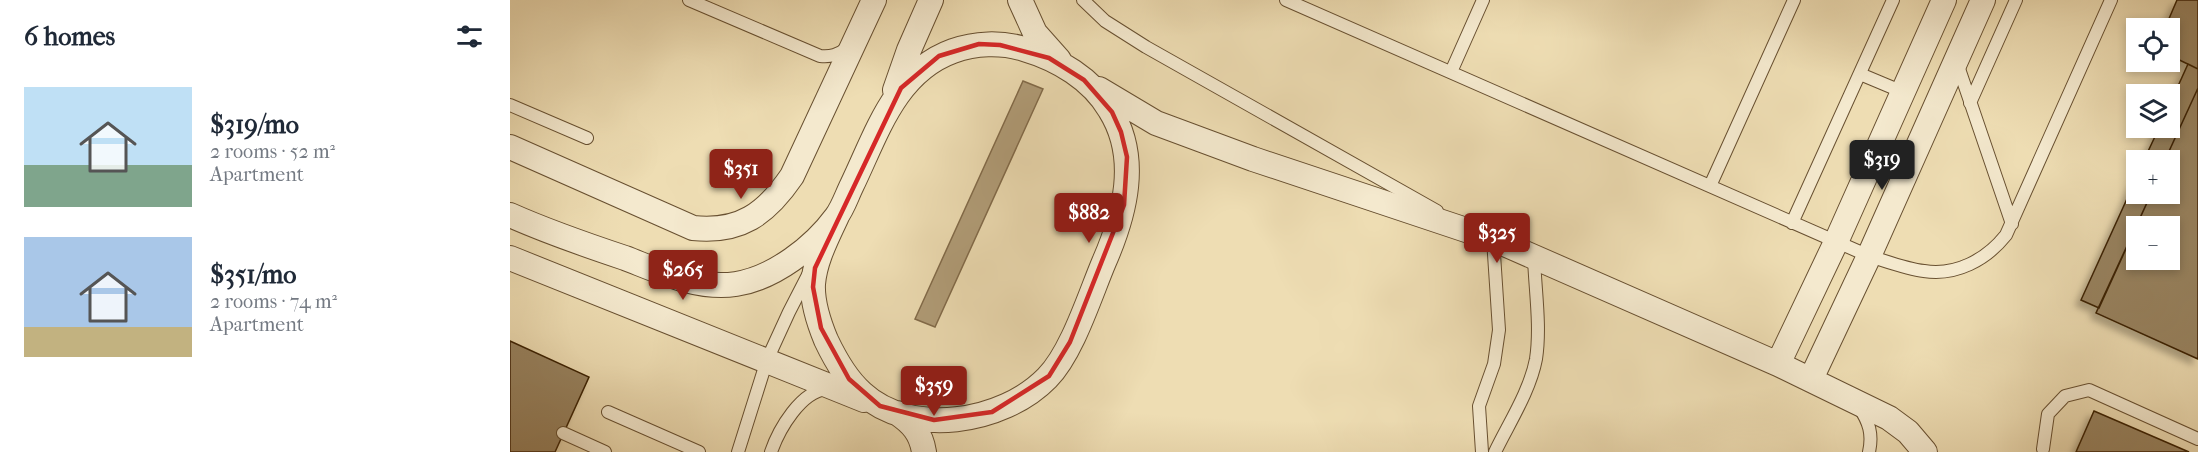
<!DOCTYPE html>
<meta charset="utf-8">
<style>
:root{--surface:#fff;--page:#f6f6f7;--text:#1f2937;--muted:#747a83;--accent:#8f2418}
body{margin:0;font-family:"IM FELL French Canon",serif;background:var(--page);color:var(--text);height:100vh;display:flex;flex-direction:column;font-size:22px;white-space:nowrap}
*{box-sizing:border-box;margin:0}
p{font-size:20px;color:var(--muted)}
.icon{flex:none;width:33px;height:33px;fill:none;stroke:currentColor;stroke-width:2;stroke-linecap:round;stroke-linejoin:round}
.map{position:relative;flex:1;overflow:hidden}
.panel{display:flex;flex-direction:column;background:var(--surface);width:510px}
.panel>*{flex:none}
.fabs{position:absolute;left:1616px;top:18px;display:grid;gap:12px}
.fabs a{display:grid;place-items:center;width:54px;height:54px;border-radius:0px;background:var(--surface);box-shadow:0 3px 9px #0003;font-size:30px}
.price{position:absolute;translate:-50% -51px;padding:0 14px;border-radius:6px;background:var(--accent);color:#fff;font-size:20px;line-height:39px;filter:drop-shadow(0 2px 3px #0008)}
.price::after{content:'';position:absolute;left:50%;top:36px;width:18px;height:14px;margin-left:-9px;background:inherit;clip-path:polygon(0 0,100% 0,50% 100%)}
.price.active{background:#222;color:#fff}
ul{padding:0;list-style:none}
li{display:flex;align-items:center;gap:18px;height:150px;padding:0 24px}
li span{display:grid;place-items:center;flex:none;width:168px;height:120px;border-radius:0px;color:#555}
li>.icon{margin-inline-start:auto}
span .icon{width:72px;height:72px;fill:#fffc;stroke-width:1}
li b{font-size:26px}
h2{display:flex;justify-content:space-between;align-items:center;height:72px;padding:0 24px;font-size:26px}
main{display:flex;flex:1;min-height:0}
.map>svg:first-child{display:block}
</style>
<main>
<section class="panel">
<h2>6 homes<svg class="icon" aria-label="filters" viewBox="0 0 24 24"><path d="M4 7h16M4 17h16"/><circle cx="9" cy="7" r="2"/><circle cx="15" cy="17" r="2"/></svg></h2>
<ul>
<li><span style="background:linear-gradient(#bfe0f5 65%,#7fa58c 0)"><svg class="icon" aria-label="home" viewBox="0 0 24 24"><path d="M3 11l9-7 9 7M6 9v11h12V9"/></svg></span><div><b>$319/mo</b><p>2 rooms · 52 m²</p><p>Apartment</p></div></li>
<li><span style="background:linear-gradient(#a9c7e8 75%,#c2b280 0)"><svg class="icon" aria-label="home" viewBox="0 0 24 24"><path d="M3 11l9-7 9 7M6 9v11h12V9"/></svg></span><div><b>$351/mo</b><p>2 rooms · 74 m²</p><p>Apartment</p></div></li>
</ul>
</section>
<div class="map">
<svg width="1688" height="452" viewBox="0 0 1688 452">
<defs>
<filter id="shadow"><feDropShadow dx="-5.5" dy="5.5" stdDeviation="3" flood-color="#0004"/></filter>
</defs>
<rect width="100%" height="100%" fill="#eeddb3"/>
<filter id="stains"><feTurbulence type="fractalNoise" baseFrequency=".00333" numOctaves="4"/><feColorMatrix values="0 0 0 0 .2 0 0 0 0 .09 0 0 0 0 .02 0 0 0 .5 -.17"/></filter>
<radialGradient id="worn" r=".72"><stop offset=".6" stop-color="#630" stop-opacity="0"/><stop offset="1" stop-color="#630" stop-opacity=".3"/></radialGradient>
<path fill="#b19d78" stroke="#826b4a" stroke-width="1.5" d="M513 81 533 89 425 327 405 319Z"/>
<path fill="#988360" stroke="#3b2106" stroke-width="1.5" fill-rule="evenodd" filter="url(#shadow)" d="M1667 0H1688V69L1659 55V28H1655Z
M1678 64 1688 69V88L1655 160H1634L1649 128H1659V106Z
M1688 88V359L1586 313 1641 194H1659V160H1655ZM1626 226H1659V260H1626Z
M1626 179V194H1641L1589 308 1571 300Z
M0 341 79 377 45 452H0Z
M1584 411 1679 452H1566Z"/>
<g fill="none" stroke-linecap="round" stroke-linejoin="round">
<g stroke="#685031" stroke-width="14">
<path id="lane" d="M179 0 310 56C321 57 328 55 337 48
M573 0 595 21 636 47 927 211
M776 0 1359 256C1376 261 1396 269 1414 271 1446 276 1476 260 1496 235L1601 0
M1447 63 1502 224
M941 72 973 0
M1350 74 1393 92
M1460 103 1506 0
M0 105 77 138
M1200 186 1284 0
M1282 223 1383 0
M1349 407C1359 422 1363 434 1359 452
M98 412 189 452
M53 433 95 452
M1533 449 1538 414 1555 396 1579 390 1688 439
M228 452 257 360 279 312 298 275
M261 452C269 429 291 391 317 389
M972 452 969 406 984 364 989 330 983 239
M985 452C999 423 1020 391 1026 359 1031 326 1025 290 1024 257"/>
</g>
<g stroke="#685031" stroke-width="26">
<path id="street" d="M510 0 525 33 549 60
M589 89 646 123 743 159 983 239 1268 364 1379 418 1398 432 1415 452
M385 90 399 50 421 0
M0 147 183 228C230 233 256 214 282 176L364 0
M0 215C38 232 76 245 115 258 149 271 188 290 226 284 264 278 304 247 326 217 333 208 337 195 342 185 367 133 385 72 443 51 465 43 491 42 514 49 548 59 582 79 600 110 630 158 615 214 594 262 580 295 562 353 537 378 493 423 401 438 352 393 336 379 325 359 316 340 309 323 302 303 303 284 305 260 317 238 327 216
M0 258 354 400
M1268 364 1326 242 1434 0
M1301 379 1359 256 1473 0
M387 413C402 423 411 433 414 452"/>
</g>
<use href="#lane" stroke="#f4e9ce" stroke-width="12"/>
<use href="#street" stroke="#f4e9ce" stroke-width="24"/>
</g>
<path fill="none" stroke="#d62828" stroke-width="4.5" stroke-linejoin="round" d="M469 44 490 45 539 58 574 80 602 112 611 132 617 157 614 205 560 342 539 376 482 412 424 420 370 406 339 379 311 328 303 287 305 268 391 88 429 56Z"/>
<rect width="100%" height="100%" filter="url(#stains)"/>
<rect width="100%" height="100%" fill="url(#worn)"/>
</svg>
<div class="fabs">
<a><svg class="icon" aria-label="locate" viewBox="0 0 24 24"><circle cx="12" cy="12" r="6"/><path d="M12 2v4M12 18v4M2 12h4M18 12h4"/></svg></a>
<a><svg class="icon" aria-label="layers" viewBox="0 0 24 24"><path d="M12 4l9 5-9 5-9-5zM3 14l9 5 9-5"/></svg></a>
<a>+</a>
<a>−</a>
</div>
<b class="price active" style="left:1372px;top:191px">$319</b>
<b class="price" style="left:231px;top:200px">$351</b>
<b class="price" style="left:579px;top:244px">$882</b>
<b class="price" style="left:987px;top:264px">$325</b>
<b class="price" style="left:173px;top:301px">$265</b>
<b class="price" style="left:424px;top:417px">$359</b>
</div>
</main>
